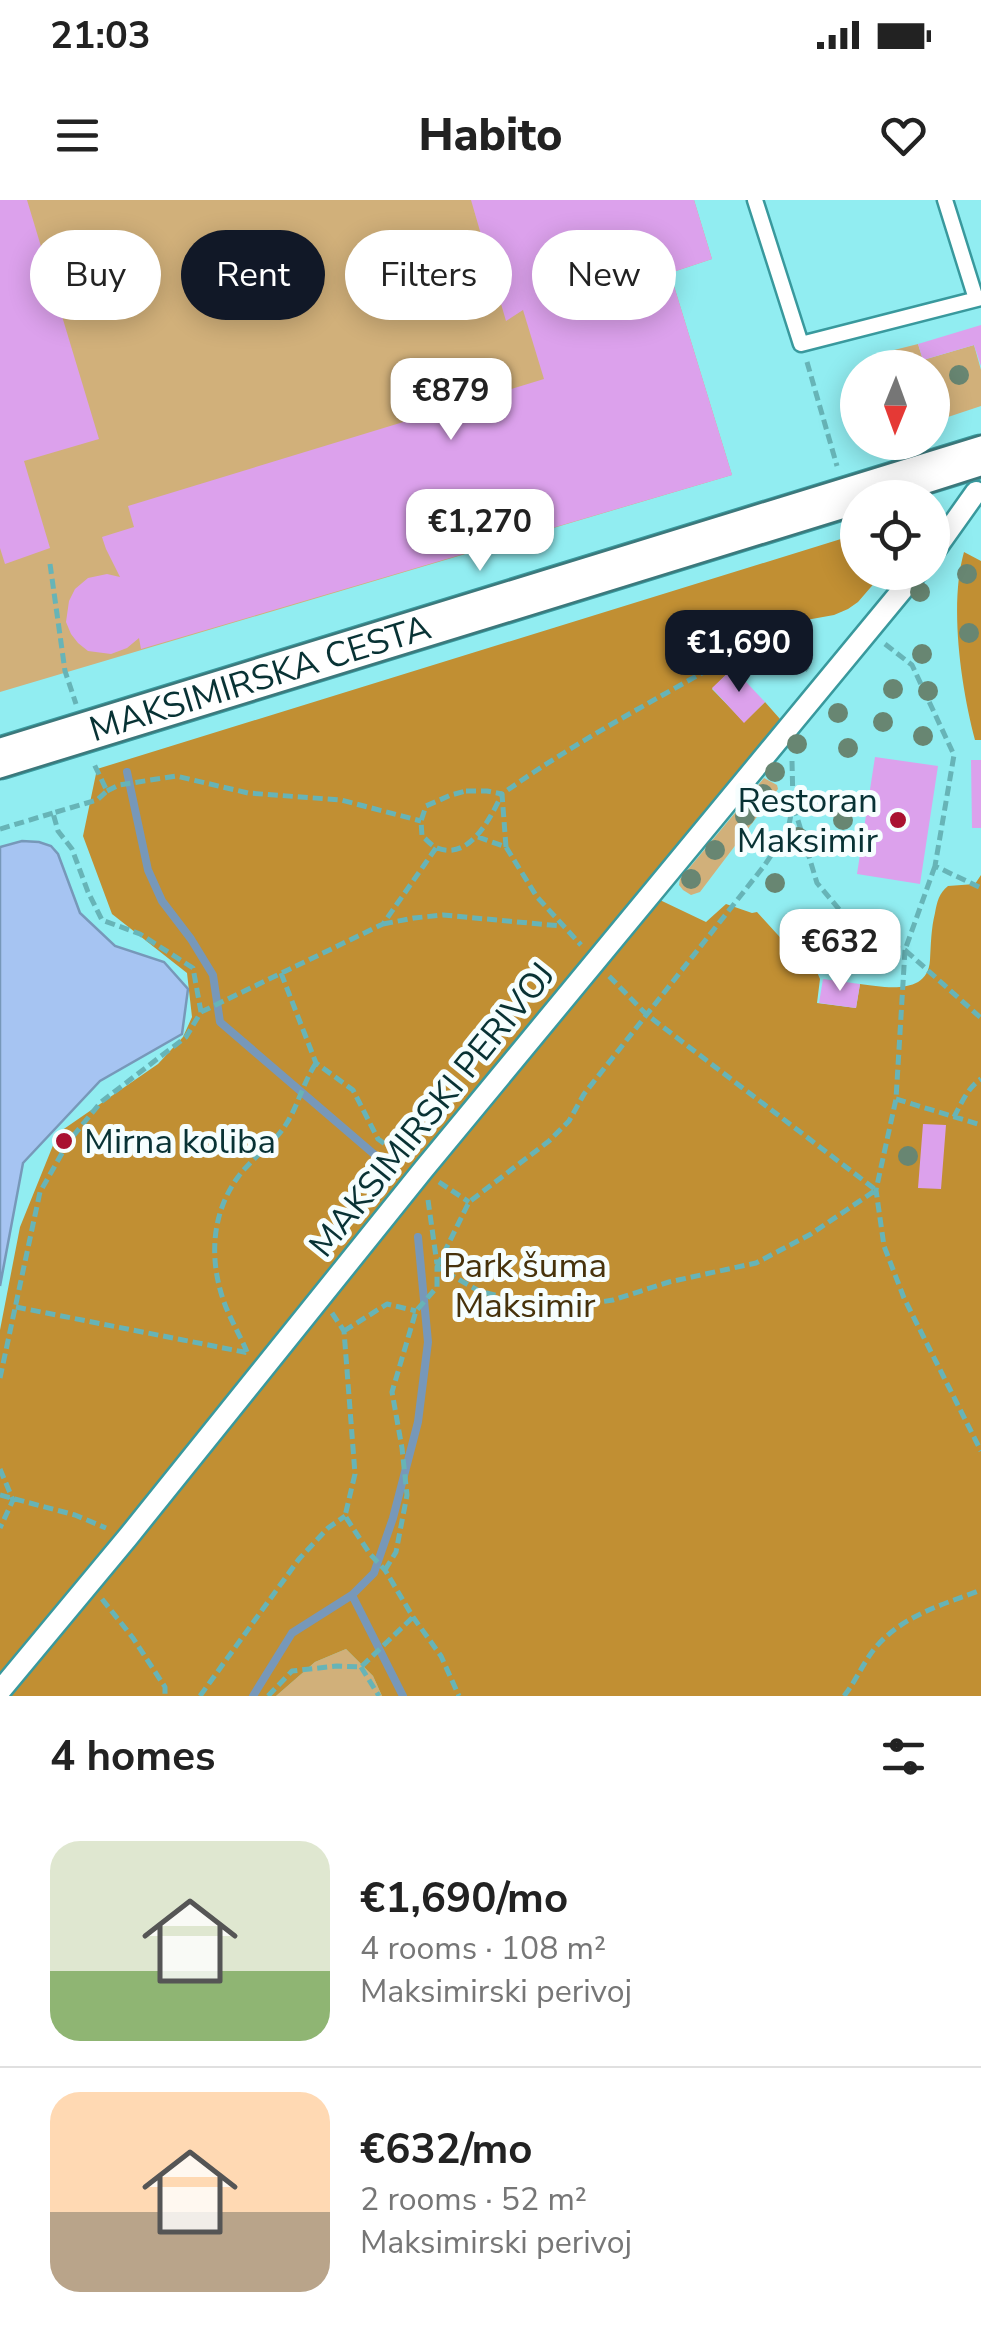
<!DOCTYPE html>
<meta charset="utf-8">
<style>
:root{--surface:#fff;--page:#f2f2f2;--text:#222;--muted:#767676;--line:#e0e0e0;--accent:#111827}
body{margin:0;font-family:"Nunito Sans",sans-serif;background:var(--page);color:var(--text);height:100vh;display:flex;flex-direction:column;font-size:38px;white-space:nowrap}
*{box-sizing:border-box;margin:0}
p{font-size:32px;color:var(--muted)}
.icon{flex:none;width:55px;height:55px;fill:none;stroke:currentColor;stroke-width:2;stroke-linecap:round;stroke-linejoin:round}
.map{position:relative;height:1496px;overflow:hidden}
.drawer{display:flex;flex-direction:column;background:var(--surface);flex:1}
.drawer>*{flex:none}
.guide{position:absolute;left:30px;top:30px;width:922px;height:90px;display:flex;gap:20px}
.needle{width:65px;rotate:181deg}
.tools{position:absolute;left:840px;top:150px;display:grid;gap:20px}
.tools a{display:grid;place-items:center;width:110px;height:110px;border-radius:50%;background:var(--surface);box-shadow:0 5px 25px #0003;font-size:50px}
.price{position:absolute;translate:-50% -85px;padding:0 22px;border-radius:20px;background:#fff;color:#222;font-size:32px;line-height:65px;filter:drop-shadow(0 2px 5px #0008)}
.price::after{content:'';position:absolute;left:50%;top:60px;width:30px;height:22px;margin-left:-15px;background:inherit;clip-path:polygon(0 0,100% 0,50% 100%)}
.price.active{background:var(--accent);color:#fff}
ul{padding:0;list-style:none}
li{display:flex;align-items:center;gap:30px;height:250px;padding:0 50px}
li+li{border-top:2px solid var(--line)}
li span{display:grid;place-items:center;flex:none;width:280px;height:200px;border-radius:30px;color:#555}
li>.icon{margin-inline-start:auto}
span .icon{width:120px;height:120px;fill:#fffc;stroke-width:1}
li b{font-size:42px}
h2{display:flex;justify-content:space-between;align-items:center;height:120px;padding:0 50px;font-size:42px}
.chip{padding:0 35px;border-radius:45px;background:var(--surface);box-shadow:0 5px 25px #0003;font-size:35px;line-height:90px}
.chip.active{background:var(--accent);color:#fff}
.status{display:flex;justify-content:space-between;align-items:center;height:70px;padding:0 50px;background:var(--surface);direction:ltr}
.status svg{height:28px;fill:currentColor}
header{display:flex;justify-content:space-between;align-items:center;height:130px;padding:0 50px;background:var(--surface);font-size:45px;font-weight:800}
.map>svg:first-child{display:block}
</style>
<div class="status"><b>21:03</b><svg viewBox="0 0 49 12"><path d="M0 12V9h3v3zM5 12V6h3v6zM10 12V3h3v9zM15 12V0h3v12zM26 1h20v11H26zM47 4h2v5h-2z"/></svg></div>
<header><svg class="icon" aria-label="menu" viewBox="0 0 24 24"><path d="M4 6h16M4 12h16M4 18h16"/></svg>Habito<svg class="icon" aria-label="heart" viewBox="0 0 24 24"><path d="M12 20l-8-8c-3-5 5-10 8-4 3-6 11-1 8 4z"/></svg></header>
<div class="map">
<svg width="981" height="1496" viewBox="0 0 981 1496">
<rect width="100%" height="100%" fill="#91edf1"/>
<path fill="#d1b07a" d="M0 0H694L712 59 670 73 732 275 0 492Z
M918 144 923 160 974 145 981 170V206L933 222 932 168 895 167 890 151Z
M764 578 777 585 778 589 700 692 691 695 683 690 679 685 680 679Z
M346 1449 373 1476 382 1496H276L315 1462Z"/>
<path fill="#c18f33" d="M857 334 858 372 883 373 858 402 848 409 834 415 757 429 734 436 717 447 733 468 712 489 744 522 765 502 780 519 641 691 706 722 726 704 752 713 757 712 787 745 814 765 820 779 817 803 856 808 860 784C884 787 928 796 930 760 931 744 931 729 935 713 937 702 939 693 948 686L975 684 981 675V1496H382L373 1476 346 1449 315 1462 276 1496H0V1130L20 1027 58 933 158 864 183 837 192 817 187 773 112 714 83 636 97 569Z
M964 352 981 361V540H975C961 487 949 405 964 352Z"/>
<path fill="#a6c4f2" stroke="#7798b9" stroke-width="2.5" d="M22 641 39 642 51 646 58 654 80 713 115 746 164 762 188 789 182 834 100 881 23 963 0 1086V647Z"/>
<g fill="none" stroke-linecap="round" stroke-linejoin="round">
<path stroke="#7798b9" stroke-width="8" d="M127 572 148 670 162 701 191 739 213 775 220 822 382 961
M352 1395 403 1496
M253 1496 292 1433 352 1395 374 1373 393 1318 418 1222 428 1142 418 1037"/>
</g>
<path fill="#dca1ec" d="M0 0H27L99 239 24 261 50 348 5 364 0 348Z
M471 0H694L712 59 670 73 732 275 141 449 139 438 127 448 111 454 88 451 78 443 71 434 66 422 69 401 75 389 88 378 107 374 120 377 106 349 102 337 134 327 128 306 544 179 523 110 506 121Z
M981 125V166L974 145 923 160 918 144Z
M733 468 765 502 744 523 712 488Z
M875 557 938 566 920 684 857 674Z
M971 560H981V628H972Z
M823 779 860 784 856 808 819 803Z
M923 924 946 925 941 989 918 988Z"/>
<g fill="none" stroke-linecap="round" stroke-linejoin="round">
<g stroke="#39999d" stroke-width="19">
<path id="service" d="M755 0 801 144 981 98
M945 0 976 99"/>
</g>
<g stroke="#39999d" stroke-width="25">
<path id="pedestrian" d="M932 354 976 292
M0 1491 128 1337 423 970 917 372"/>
</g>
<g stroke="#39999d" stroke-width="45">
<g id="secondary">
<path id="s1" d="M0 558 981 256"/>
</g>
</g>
<path stroke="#67b4b7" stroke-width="5" stroke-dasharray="10 5" stroke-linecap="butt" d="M807 162 837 266
M50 364 65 471 76 504
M885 444 912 465 954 555 935 666 981 688
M792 561 793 604 817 683 860 734 905 750 896 899 876 990 884 1046 904 1098 981 1251
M107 591 119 585 176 576 248 593 341 600 421 621
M466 591H487L502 594C491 617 469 663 435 647 430 644 426 639 422 636L421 621 426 606 451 595Z
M0 629 53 613
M478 637 506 647 537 697 581 745
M506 647 502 594C582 537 670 492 755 443L792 456 808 470
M935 666 905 750 981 818
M383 724 414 718 443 715 561 726
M281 773 316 863 353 890 378 939 406 959
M201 812 383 724 436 648
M896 899 981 925
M954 917C961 904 968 887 981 879
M439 982 469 1002
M428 1000 437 1064
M437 1067 469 1002 549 941 569 921 584 894 764 666 788 630 792 609
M16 1107 249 1153
M332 1113 344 1131 355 1274 345 1316 370 1354 385 1370 413 1417 441 1456 459 1496
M344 1131 387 1104 416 1111
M247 1152C240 1135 230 1119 224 1102 209 1060 211 1014 238 977 252 958 272 945 285 926 298 906 303 883 316 863
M0 1178 40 992 69 941 101 902 186 837 201 812 193 768 140 734 102 720 88 692 72 649 58 631 53 613 97 600 107 591 94 564
M0 1269 13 1300 0 1328
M0 1295 75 1315 106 1328
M385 1370 396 1352 407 1295 402 1248 392 1192 416 1111 437 1087V1067L479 1091 518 1101 574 1106 613 1100 669 1082 756 1063 811 1034 876 990 646 814 608 775
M102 1399 133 1438 165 1487V1496
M361 1467 379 1496
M200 1496 299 1359 328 1328 345 1316
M268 1496 292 1471 337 1466 361 1467 413 1417
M844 1496C856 1481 863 1463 875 1448 903 1415 942 1405 981 1390"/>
<use href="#service" stroke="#fff" stroke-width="14"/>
<use href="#pedestrian" stroke="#fff" stroke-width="20"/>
<use href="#secondary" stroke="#fff" stroke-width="40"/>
<path stroke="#3c787b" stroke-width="2.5" d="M915 298 981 277
M0 537 981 235
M0 579 858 315"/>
</g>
<g fill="#688672">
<circle cx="959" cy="175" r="10"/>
<circle cx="967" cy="374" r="10"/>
<circle cx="920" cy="392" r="10"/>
<circle cx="969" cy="433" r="10"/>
<circle cx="922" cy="454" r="10"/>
<circle cx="893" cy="489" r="10"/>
<circle cx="928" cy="491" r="10"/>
<circle cx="838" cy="513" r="10"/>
<circle cx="883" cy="522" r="10"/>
<circle cx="923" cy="536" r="10"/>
<circle cx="797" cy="544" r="10"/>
<circle cx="848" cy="548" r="10"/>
<circle cx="775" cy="572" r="10"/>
<circle cx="763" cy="594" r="10"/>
<circle cx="745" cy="616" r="10"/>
<circle cx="843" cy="620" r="10"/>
<circle cx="798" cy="637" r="10"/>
<circle cx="715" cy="650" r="10"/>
<circle cx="691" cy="679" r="10"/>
<circle cx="775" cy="683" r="10"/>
<circle cx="804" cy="722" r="10"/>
<circle cx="874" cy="748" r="10"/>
<circle cx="908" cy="956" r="10"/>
</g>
<g fill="#a91130" stroke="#f6fefe" stroke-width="4">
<circle cx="898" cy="620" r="10"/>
<circle cx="64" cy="941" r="10"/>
</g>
<g text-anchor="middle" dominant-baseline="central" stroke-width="10" stroke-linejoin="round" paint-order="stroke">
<g font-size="35" fill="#083234" stroke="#f6fefe">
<text stroke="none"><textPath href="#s1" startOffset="272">MAKSIMIRSKA CESTA</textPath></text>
<text transform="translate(432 910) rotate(-51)">MAKSIMIRSKI PERIVOJ</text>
</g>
<g font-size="35" fill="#083234" stroke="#f6fefe" text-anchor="end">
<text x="878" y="600">Restoran<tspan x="878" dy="40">Maksimir</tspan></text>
<text x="84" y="941" text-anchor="start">Mirna koliba</text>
</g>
<g font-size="35" fill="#47320b" stroke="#f6fefe">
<text x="525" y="1065">Park šuma<tspan x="525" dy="40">Maksimir</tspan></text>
</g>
</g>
</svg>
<div class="tools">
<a><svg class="needle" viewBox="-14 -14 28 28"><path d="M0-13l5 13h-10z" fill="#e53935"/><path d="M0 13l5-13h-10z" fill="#767676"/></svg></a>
<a><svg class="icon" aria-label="locate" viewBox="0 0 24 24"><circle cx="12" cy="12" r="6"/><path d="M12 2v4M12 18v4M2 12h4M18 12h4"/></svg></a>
</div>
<b class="price" style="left:451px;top:243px">€879</b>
<b class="price" style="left:480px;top:374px">€1,270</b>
<b class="price active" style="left:739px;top:495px">€1,690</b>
<b class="price" style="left:840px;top:794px">€632</b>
<div class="guide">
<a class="chip">Buy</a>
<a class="chip active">Rent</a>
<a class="chip">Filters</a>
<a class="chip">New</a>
</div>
</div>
<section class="drawer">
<h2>4 homes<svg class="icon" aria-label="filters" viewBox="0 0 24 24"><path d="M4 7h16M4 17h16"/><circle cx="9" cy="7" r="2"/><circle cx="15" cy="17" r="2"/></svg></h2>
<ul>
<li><span style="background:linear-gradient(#dfe7d0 65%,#8fb573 0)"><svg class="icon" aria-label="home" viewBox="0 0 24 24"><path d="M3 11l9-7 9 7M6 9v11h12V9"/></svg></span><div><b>€1,690/mo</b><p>4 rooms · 108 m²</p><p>Maksimirski perivoj</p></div></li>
<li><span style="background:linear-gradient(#ffd9b3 60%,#b9a48a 0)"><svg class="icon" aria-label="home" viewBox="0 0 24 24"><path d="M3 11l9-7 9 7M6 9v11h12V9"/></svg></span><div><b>€632/mo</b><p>2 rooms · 52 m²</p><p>Maksimirski perivoj</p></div></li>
</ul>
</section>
